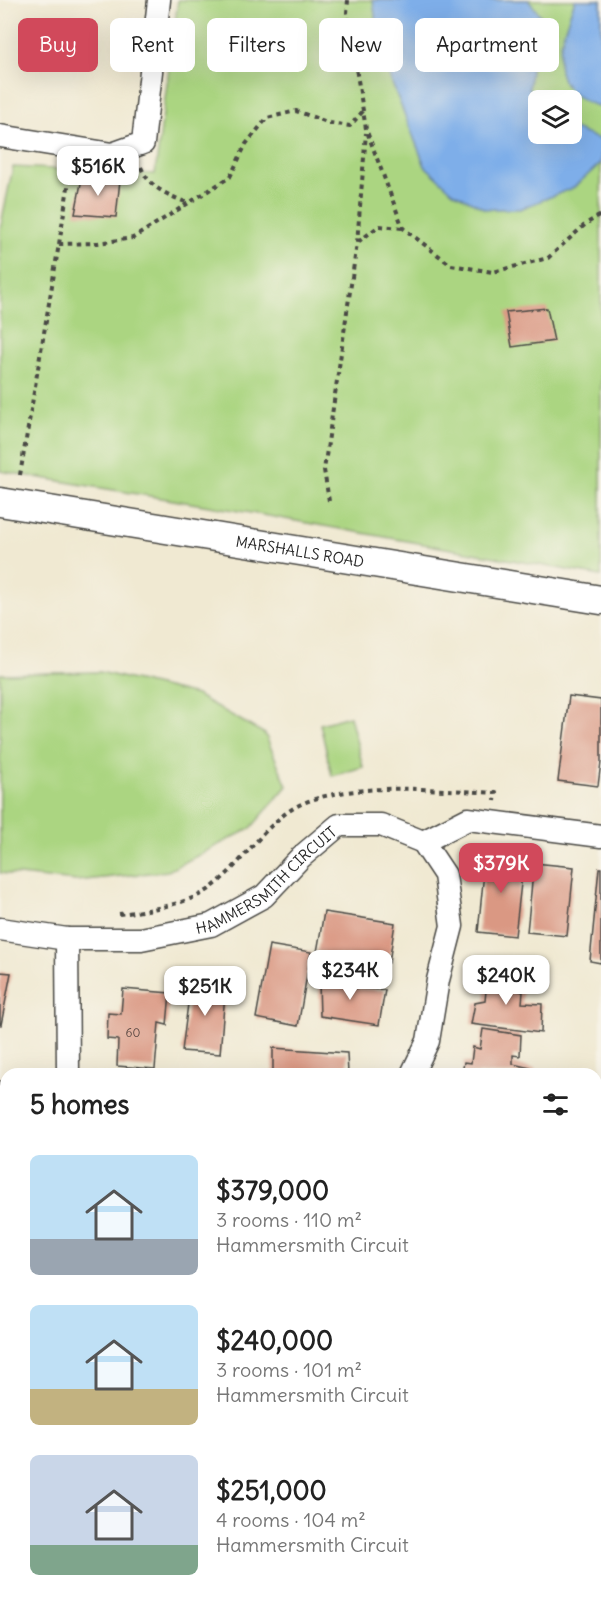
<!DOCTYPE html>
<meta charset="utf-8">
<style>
:root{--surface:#fff;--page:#f2f2f2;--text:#222;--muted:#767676;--accent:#d1495b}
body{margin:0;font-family:Delius,sans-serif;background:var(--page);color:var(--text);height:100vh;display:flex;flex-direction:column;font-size:22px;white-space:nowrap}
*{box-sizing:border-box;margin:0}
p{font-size:20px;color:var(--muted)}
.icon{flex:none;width:33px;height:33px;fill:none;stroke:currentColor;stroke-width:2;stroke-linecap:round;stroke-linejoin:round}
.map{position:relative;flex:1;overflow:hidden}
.sheet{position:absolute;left:0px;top:1068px;width:602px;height:536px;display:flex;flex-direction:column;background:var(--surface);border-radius:18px 18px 0 0;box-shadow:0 6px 24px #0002}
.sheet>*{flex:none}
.hud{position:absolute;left:18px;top:18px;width:566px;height:54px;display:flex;gap:12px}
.fabs{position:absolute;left:528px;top:90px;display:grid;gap:12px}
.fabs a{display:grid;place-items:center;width:54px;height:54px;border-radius:9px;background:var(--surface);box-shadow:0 6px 24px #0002;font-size:30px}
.price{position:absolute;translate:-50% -51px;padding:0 14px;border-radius:12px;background:#fff;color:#222;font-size:20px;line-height:39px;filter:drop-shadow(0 2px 3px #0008)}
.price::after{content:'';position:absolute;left:50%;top:36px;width:18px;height:14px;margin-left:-9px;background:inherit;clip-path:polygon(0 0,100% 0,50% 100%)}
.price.active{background:var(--accent);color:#fff}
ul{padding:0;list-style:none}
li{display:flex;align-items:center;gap:18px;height:150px;padding:0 30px}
li span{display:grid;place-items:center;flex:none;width:168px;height:120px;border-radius:9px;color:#555}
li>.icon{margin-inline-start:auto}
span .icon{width:72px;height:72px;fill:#fffc;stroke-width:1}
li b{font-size:26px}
h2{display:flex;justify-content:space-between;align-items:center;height:72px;padding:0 30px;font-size:26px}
.tag{padding:0 21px;border-radius:9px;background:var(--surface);box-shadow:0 6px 24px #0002;font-size:21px;line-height:54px}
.tag.active{background:var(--accent);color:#fff}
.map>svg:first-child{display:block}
</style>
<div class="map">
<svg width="601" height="1603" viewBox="0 0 601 1603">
<rect width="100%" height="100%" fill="#f7f3e8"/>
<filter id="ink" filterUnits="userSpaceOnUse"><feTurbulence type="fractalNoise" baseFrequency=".0167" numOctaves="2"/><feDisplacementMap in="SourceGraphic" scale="12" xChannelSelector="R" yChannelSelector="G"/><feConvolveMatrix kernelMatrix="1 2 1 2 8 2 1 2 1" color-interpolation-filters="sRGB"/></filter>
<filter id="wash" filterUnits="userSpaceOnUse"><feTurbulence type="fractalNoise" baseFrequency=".008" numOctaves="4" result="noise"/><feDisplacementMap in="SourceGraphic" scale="24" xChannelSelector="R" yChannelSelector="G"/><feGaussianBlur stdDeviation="1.35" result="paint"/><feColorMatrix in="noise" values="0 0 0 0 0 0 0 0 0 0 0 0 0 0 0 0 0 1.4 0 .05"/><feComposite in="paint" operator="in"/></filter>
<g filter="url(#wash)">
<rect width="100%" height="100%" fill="#f0e9d2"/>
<path fill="#abd581" stroke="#6b8056" stroke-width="1.5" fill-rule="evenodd" d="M178 0H601V576L263 515 0 471V229L13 167 155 174ZM538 100H572V134H538Z
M100 672 196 695 265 734 287 786 251 828 168 871 76 881 0 873V674Z
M350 716 363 767 332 776 320 724Z"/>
<path fill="#7eaee9" stroke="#546c8a" stroke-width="1.5" d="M373 0H528L541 16 533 51 529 88 538 108V134H572V128L601 140V163L573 188 520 209H485L453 192 425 166 380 53Z
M575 0H601V107C540 91 559 44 575 0Z"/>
<g id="blocks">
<path fill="#da9883" d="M82 178 120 180 116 217 75 214Z
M547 308 554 341 512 347 506 312Z
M569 696 601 700V762L598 786 558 781Z
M486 852 524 857 515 936 478 932Z
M534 863 574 867 567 936 527 932Z
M599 868H601V963L590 961Z
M324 912 395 923 389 963 317 952Z
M269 945 311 952 298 1026 256 1018Z
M488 970 512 973 513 989 523 992 522 1003 542 1004 541 1033 471 1024 475 1003 485 1001Z
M0 972 11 973 1 1025H0Z
M338 973H354V988L385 990 379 1025 320 1016 319 982 334 985Z
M191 980 226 981 220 1054 182 1051Z
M123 989 170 993 167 1025 159 1023 155 1069 117 1066 118 1040 107 1039 108 1013 121 1014Z
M483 1029 521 1035 520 1056 513 1055V1064L535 1069V1074H462L464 1062 471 1063 473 1047 480 1049Z
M273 1048 347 1053 348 1074H273Z
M0 1081 6 1082V1130L0 1129Z
M0 1133 6 1134V1192L0 1191Z
M0 1204 6 1205 2 1256H0Z
M155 1598H217L216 1603H170L155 1601Z
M326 1598H391V1603H325Z"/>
</g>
</g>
<g filter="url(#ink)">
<use href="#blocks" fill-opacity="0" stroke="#494844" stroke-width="1.5"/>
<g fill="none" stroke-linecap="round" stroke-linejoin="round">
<g stroke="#494844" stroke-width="25">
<g id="minor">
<path d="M0 136 112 154 143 143 159 0"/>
<path d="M423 842 468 819 601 836"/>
<path id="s1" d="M0 929 67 939H141L211 925 264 896 301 857 339 825H381L423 842 445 875 452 926 438 980 428 1041 412 1074"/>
<path d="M67 939 68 1074"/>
<path d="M596 1513 601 1505"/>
<path d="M0 1586 2 1414 6 1397"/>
<path d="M269 1603 271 1598"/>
<path d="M553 1603 554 1598"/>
</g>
</g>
<g stroke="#494844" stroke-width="31">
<g id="tertiary">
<path id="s2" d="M0 502 601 600"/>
</g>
</g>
<path stroke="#494844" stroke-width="4" stroke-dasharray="4.5 4.5" stroke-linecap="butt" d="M348 0 347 13 366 129 403 228 451 265 493 272 548 258 587 223 601 215
M141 167C149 188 168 195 188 203
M358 242 379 226 403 228
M59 244 71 168
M20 475 59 244 98 243 133 238 230 177 246 144 267 118 296 111 330 123 350 126 363 111
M329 501 324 470 357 243 366 133
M119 914C145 911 190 904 211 888 239 867 260 831 289 811 335 779 441 790 496 793L495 801"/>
<use href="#minor" stroke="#fff" stroke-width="22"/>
<use href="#tertiary" stroke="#fff" stroke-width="28"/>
</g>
</g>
<g text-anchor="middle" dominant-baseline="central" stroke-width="5" stroke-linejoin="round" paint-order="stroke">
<g font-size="12" fill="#574641">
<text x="133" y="1032">60</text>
</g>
<g font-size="15" fill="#2b2b2b" stroke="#f7f3e8">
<text stroke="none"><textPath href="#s2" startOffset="304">MARSHALLS ROAD</textPath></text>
<text stroke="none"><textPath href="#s1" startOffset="284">HAMMERSMITH CIRCUIT</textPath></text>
</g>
</g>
</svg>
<div class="fabs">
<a><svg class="icon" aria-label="layers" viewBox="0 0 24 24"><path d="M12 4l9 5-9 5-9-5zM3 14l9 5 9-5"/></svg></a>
</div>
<b class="price" style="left:98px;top:197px">$516K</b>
<b class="price active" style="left:501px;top:894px">$379K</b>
<b class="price" style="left:350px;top:1001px">$234K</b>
<b class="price" style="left:506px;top:1006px">$240K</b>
<b class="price" style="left:205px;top:1017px">$251K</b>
<div class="hud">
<a class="tag active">Buy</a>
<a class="tag">Rent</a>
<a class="tag">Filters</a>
<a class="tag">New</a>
<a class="tag">Apartment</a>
</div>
<section class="sheet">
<h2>5 homes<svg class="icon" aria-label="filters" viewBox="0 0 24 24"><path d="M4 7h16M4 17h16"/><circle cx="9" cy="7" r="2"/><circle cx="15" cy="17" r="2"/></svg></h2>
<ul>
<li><span style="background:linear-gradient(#bfe0f5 70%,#9aa5b1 0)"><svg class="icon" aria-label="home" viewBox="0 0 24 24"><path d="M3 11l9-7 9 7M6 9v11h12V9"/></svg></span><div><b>$379,000</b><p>3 rooms · 110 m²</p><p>Hammersmith Circuit</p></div></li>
<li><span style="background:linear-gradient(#bfe0f5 70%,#c2b280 0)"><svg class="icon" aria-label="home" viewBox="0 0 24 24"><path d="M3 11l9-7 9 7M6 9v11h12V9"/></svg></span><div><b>$240,000</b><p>3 rooms · 101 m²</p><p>Hammersmith Circuit</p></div></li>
<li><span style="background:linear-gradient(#c9d6e8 75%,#7fa58c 0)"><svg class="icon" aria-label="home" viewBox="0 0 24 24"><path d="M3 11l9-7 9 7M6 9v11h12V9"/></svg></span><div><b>$251,000</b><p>4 rooms · 104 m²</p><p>Hammersmith Circuit</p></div></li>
</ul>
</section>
</div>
